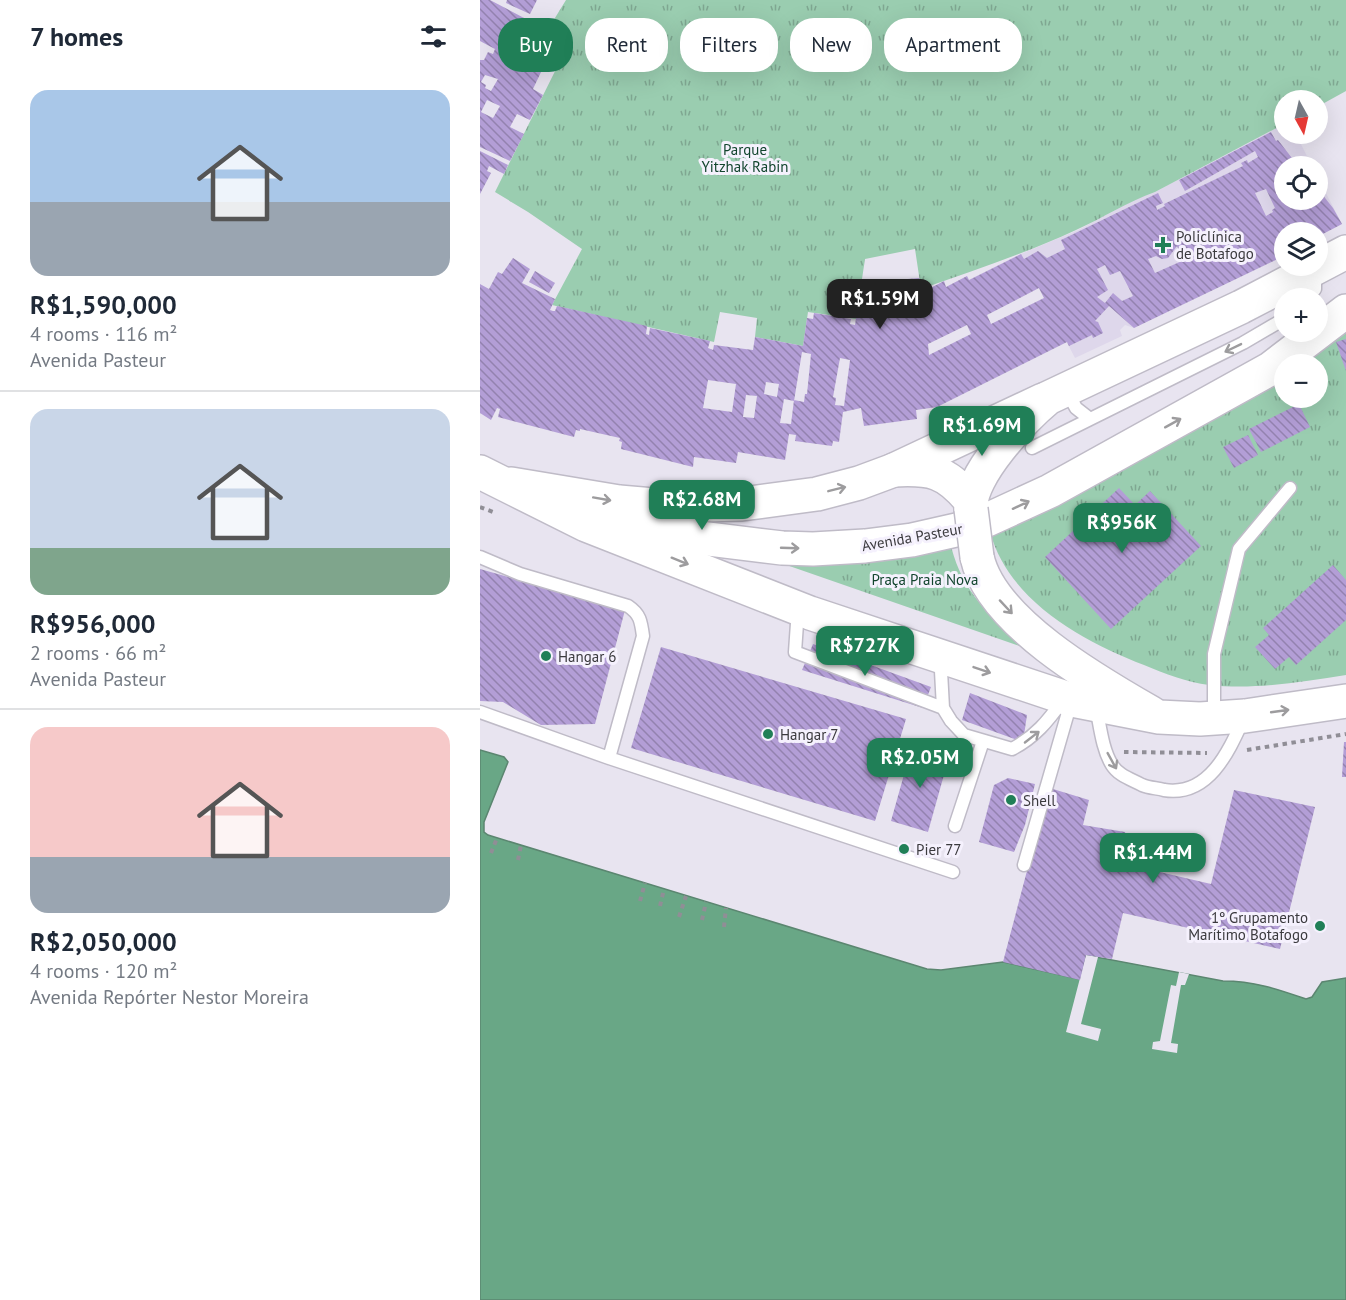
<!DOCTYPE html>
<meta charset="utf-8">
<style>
:root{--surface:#fff;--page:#f2f2f3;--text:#1f2937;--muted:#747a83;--line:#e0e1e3;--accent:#207f57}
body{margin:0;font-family:"PT Sans",sans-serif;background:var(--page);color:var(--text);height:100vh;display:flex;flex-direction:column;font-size:22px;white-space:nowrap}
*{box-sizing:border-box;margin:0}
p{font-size:20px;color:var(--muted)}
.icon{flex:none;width:33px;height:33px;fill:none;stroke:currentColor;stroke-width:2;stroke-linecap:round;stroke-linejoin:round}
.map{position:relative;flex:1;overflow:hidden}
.panel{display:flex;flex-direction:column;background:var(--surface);width:480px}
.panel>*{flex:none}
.top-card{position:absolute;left:18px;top:18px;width:570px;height:54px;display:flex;gap:12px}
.needle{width:39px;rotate:172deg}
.controls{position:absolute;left:794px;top:90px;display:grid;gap:12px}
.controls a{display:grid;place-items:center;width:54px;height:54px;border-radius:50%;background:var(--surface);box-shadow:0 6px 24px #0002;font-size:30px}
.price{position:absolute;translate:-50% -51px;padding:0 14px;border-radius:12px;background:var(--accent);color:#fff;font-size:20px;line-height:39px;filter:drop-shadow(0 2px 3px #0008)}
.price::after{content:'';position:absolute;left:50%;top:36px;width:18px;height:14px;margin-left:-9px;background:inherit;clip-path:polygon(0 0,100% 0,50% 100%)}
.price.on{background:#222;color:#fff}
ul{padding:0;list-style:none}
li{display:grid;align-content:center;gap:12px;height:318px;padding:0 30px}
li+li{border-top:2px solid var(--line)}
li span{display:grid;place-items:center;height:186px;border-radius:18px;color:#555}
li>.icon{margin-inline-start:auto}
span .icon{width:108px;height:108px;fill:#fffc;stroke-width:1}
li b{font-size:26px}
h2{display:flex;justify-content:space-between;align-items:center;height:72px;padding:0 30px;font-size:26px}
.pill{padding:0 21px;border-radius:24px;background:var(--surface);box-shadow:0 6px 24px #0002;font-size:21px;line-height:54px}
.pill.on{background:var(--accent);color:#fff}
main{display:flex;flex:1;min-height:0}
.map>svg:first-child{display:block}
</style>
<main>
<section class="panel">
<h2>7 homes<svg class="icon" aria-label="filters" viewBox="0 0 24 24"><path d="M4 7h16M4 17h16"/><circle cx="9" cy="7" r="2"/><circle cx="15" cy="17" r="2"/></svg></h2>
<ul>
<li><span style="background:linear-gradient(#a9c7e8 60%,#9aa5b1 0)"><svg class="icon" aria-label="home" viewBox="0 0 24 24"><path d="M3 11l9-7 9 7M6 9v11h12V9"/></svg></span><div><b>R$1,590,000</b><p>4 rooms · 116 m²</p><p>Avenida Pasteur</p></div></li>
<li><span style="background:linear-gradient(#c9d6e8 75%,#7fa58c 0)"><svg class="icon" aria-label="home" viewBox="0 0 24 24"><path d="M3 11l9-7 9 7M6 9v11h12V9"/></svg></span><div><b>R$956,000</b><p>2 rooms · 66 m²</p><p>Avenida Pasteur</p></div></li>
<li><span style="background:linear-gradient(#f6c9c9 70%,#9aa5b1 0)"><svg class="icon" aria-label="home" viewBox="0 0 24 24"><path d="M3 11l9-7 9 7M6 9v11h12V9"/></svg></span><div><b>R$2,050,000</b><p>4 rooms · 120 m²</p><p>Avenida Repórter Nestor Moreira</p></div></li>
</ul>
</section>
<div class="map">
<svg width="866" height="1300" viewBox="0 0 866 1300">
<defs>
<pattern id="park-tufts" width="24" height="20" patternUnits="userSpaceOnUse" patternTransform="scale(1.5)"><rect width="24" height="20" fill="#9acdb0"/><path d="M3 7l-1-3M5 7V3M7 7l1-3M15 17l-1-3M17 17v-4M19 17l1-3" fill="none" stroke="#7fa791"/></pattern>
<pattern id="building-back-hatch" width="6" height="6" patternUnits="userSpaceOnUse" patternTransform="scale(1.5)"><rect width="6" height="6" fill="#b39ed6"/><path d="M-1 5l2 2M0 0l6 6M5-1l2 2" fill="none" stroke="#9382af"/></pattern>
</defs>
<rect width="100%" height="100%" fill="#e8e4f0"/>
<path fill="#ded7eb" d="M804 124V134H816L832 166H804V200H837V176L862 224 837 237V232H804V253L654 328 645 325 640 330 642 336 595 358 541 254 598 230 656 199 675 192Z"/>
<path fill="url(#park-tufts)" d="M86 0H866V91L837 107V100H804V124L675 192C647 202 623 218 596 230 546 253 493 271 441 289L435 249 385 259 376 319 328 312 323 346 275 337 277 318 240 312 234 342 72 305 102 249 48 212 15 192 92 37 70 26Z
M866 328V675C821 682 775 690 729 685 707 682 685 674 664 665 602 641 529 601 510 532L804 375V398H837V364H818Z
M469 538C481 593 509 616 551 650L295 561Z"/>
<path fill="#69a786" stroke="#5b8670" stroke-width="1.5" d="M0 750 24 757 28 762 4 822V832L8 835 447 969 461 970 523 962 599 979 606 955 743 981C774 981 797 989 826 999L832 997 842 982 866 978V1300H0Z"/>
<path fill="#e8e4f0" d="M606 955 618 957 601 1024 621 1029 618 1041 586 1032Z
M699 972 709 974 705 985H701L691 1043 698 1044 697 1053 672 1049 673 1042 680 1041 691 985 696 986Z"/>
<path fill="url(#building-back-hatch)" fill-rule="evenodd" d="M0 0H10L78 36 53 89 63 95 50 120 37 114 30 127 44 134 30 161 0 147V60H4L8 52 13 54 15 49 0 41ZM35 27 42 30 35 45 28 42ZM5 75 18 79 11 91 5 88 6 85 1 82ZM7 100 20 106 13 118 1 112Z
M27 0H57L50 14 26 3Z
M791 132 796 141 798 140 815 162 810 164 811 166H804V200H837V188L853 208 862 224 837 237V232H804V256L654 328 629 306 615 321 618 322 623 333 613 338 612 335 589 346 587 342 457 407 436 410 437 419 384 426 381 408 363 412 359 442 353 441 352 446 315 441 316 435 309 434 305 460 258 452 256 463 214 457 213 467 141 449 142 442 139 441 140 438 100 429V431L96 430 94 437 18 417 20 409 17 408 11 420 0 413V284L9 289 18 272 22 274 33 258 50 269 42 283 75 299 70 310 73 311H75L77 306 167 326 166 334 169 335 170 328 230 341 228 348 233 350 234 345 273 350 275 337 323 346 327 318 333 319 334 313 371 319 370 324 375 325 381 283 439 278 441 293 464 281 466 287 487 276 489 280 541 254 544 259 558 251 567 258 585 249 581 240 678 193 683 203 676 206 677 210 685 206 684 204 763 166 761 163 767 160 768 163 778 157 775 151 705 191 699 180ZM786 189 795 208 792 210 793 212 786 216 775 193ZM697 246 704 260 675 273 668 259 676 256 682 259 688 258ZM625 265 630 275 640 271 653 296 642 301 633 293 625 303 617 297 628 290 617 269ZM559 288 564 298 511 324 507 315ZM487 325 491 334 449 355 448 344ZM322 352 331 354 327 394H325L324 402 314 400 311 424 300 423 304 399 314 401ZM360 358 370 360 364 406 355 405 356 398 353 397ZM228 380 256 384 252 412 223 408ZM286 382 299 384 297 397 284 394ZM266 395 277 396 274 418 263 417Z
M0 151 28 165 24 174 9 166 7 171 11 173 0 194Z
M55 271 75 283 69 293 49 282Z
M866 339V371L856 342Z
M819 404 830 427 781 452 769 429Z
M768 435 778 455 754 468 743 447Z
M639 488 655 505 670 491 721 546 631 629 565 557Z
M853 565 866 580V620L816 665 809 657 795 669 775 647 789 635 783 628Z
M0 569 145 610 115 724 61 725 23 702 0 701Z
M333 644 451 687 443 708 322 670Z
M181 647 426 719 395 821 151 748Z
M490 693 547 715 543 742 482 720Z
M864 742H866V777H862Z
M432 746 469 757 448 832 411 821Z
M528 778 555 784 545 825 534 852 499 842 514 785Z
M573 789 609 800 603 825 645 832 654 866 731 884 754 790 835 807 800 949 643 913 632 959 606 955 600 980 523 962 548 867Z"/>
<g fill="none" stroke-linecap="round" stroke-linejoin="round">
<g stroke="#bfbbc7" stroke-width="15">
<path id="lane" d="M828 298 835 289V273
M586 390 596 408 610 419
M552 448 763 343 804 319
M0 557 40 574 148 606C160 614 161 621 163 636L129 758
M318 609 315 652 463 708
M457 658 461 671 463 708 471 721 484 735 532 749C555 737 568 721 583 700
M616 707C620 725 622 749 632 765 639 776 651 779 662 785 669 788 677 788 684 790 728 797 748 753 763 720
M0 712 129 758 473 872
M734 717V654L759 549 810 488
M475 826 503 741
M544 865 591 702"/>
</g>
<g stroke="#bfbbc7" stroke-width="36">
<path id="secondary" d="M31 484 139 502 185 506 262 504 337 494 379 483 414 470 563 400"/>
</g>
<g stroke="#bfbbc7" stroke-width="36">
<path id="primary" d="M414 470C451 468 466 471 490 500
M491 509C488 476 544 418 568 398L761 307 866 252
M123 526 302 548 333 549 385 546 432 540 485 528 507 520 570 491 790 369 866 311
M497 557C511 622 619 683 673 714"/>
</g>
<g stroke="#bfbbc7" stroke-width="36">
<path id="highway" d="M0 472 106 525 330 613 592 700 679 717 720 719 765 716 866 701"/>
</g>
<path stroke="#908e96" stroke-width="4" stroke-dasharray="4.5 4.5" stroke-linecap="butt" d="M0 507 13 512
M767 750 866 734
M644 752 727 753
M11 853 17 838
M38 860 41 845
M160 901 165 883
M180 906 184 889
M199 917 206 896
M222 920 226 902
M244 927 246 908"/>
<use href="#lane" stroke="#fff" stroke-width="12"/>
<use href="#secondary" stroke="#fff" stroke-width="33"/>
<use href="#primary" stroke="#fff" stroke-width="33"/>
<use href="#highway" stroke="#fff" stroke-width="33"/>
<g stroke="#bfbbc7" stroke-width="36" stroke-linecap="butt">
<path id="primary-bridge" d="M491 509 497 557"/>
</g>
<use href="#primary-bridge" stroke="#fff" stroke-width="33"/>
</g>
<defs><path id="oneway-shaft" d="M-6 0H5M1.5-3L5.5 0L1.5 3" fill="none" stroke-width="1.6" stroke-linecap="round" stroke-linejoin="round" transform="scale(1.5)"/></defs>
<g stroke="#9d9c9e">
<use href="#oneway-shaft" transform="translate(753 348) rotate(154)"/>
<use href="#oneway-shaft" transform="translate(693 423) rotate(-29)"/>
<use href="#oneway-shaft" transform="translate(357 489) rotate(-14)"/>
<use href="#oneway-shaft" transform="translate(122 499) rotate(10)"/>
<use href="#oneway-shaft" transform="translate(541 505) rotate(-25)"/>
<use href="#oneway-shaft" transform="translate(310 548) rotate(2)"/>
<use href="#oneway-shaft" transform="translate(200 561) rotate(22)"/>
<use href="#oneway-shaft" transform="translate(526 607) rotate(47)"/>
<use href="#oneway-shaft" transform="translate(502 670) rotate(19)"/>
<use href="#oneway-shaft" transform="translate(800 711) rotate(-8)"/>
<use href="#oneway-shaft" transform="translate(552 737) rotate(-38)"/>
<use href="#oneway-shaft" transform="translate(632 761) rotate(61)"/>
</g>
<g fill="#207f57" stroke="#f5f1fd" stroke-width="2">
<path d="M680 236h6v6h6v6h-6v6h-6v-6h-6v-6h6z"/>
<circle cx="66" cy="656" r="6"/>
<circle cx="288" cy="734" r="6"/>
<circle cx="531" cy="800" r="6"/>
<circle cx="424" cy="849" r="6"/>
<circle cx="840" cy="926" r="6"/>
</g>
<g text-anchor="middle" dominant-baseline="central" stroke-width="6" stroke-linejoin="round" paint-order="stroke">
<g font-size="15" fill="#12452e" stroke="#f5f1fd">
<text x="265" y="149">Parque<tspan x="265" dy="17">Yitzhak Rabin</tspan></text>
<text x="445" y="579">Praça Praia Nova</text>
</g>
<g font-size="15" fill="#3b3a3e" stroke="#f5f1fd" text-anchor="start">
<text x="696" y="236">Policlínica<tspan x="696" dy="17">de Botafogo</tspan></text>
<text x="78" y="656">Hangar 6</text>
<text x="300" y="734">Hangar 7</text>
<text x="543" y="800">Shell</text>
<text x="436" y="849">Pier 77</text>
<text x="828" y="917" text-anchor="end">1º Grupamento<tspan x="828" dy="17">Marítimo Botafogo</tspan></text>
</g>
<g font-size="15" fill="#3b3a3e" stroke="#f5f1fd">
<text transform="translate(432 537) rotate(-10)">Avenida Pasteur</text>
</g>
</g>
</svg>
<div class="controls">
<a><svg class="needle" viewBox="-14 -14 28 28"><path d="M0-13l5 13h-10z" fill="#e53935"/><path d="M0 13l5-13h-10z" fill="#747a83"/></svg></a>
<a><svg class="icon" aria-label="locate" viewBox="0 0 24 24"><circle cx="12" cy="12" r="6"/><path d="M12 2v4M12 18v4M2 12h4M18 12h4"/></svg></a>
<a><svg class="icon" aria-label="layers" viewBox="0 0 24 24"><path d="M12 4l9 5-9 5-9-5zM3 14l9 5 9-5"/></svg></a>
<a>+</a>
<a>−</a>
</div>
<b class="price on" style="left:400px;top:330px">R$1.59M</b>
<b class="price" style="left:502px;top:457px">R$1.69M</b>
<b class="price" style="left:222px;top:531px">R$2.68M</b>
<b class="price" style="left:642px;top:554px">R$956K</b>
<b class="price" style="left:385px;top:677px">R$727K</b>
<b class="price" style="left:440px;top:789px">R$2.05M</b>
<b class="price" style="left:673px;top:884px">R$1.44M</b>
<div class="top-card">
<a class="pill on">Buy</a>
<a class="pill">Rent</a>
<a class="pill">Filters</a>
<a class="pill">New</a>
<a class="pill">Apartment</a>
</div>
</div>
</main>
